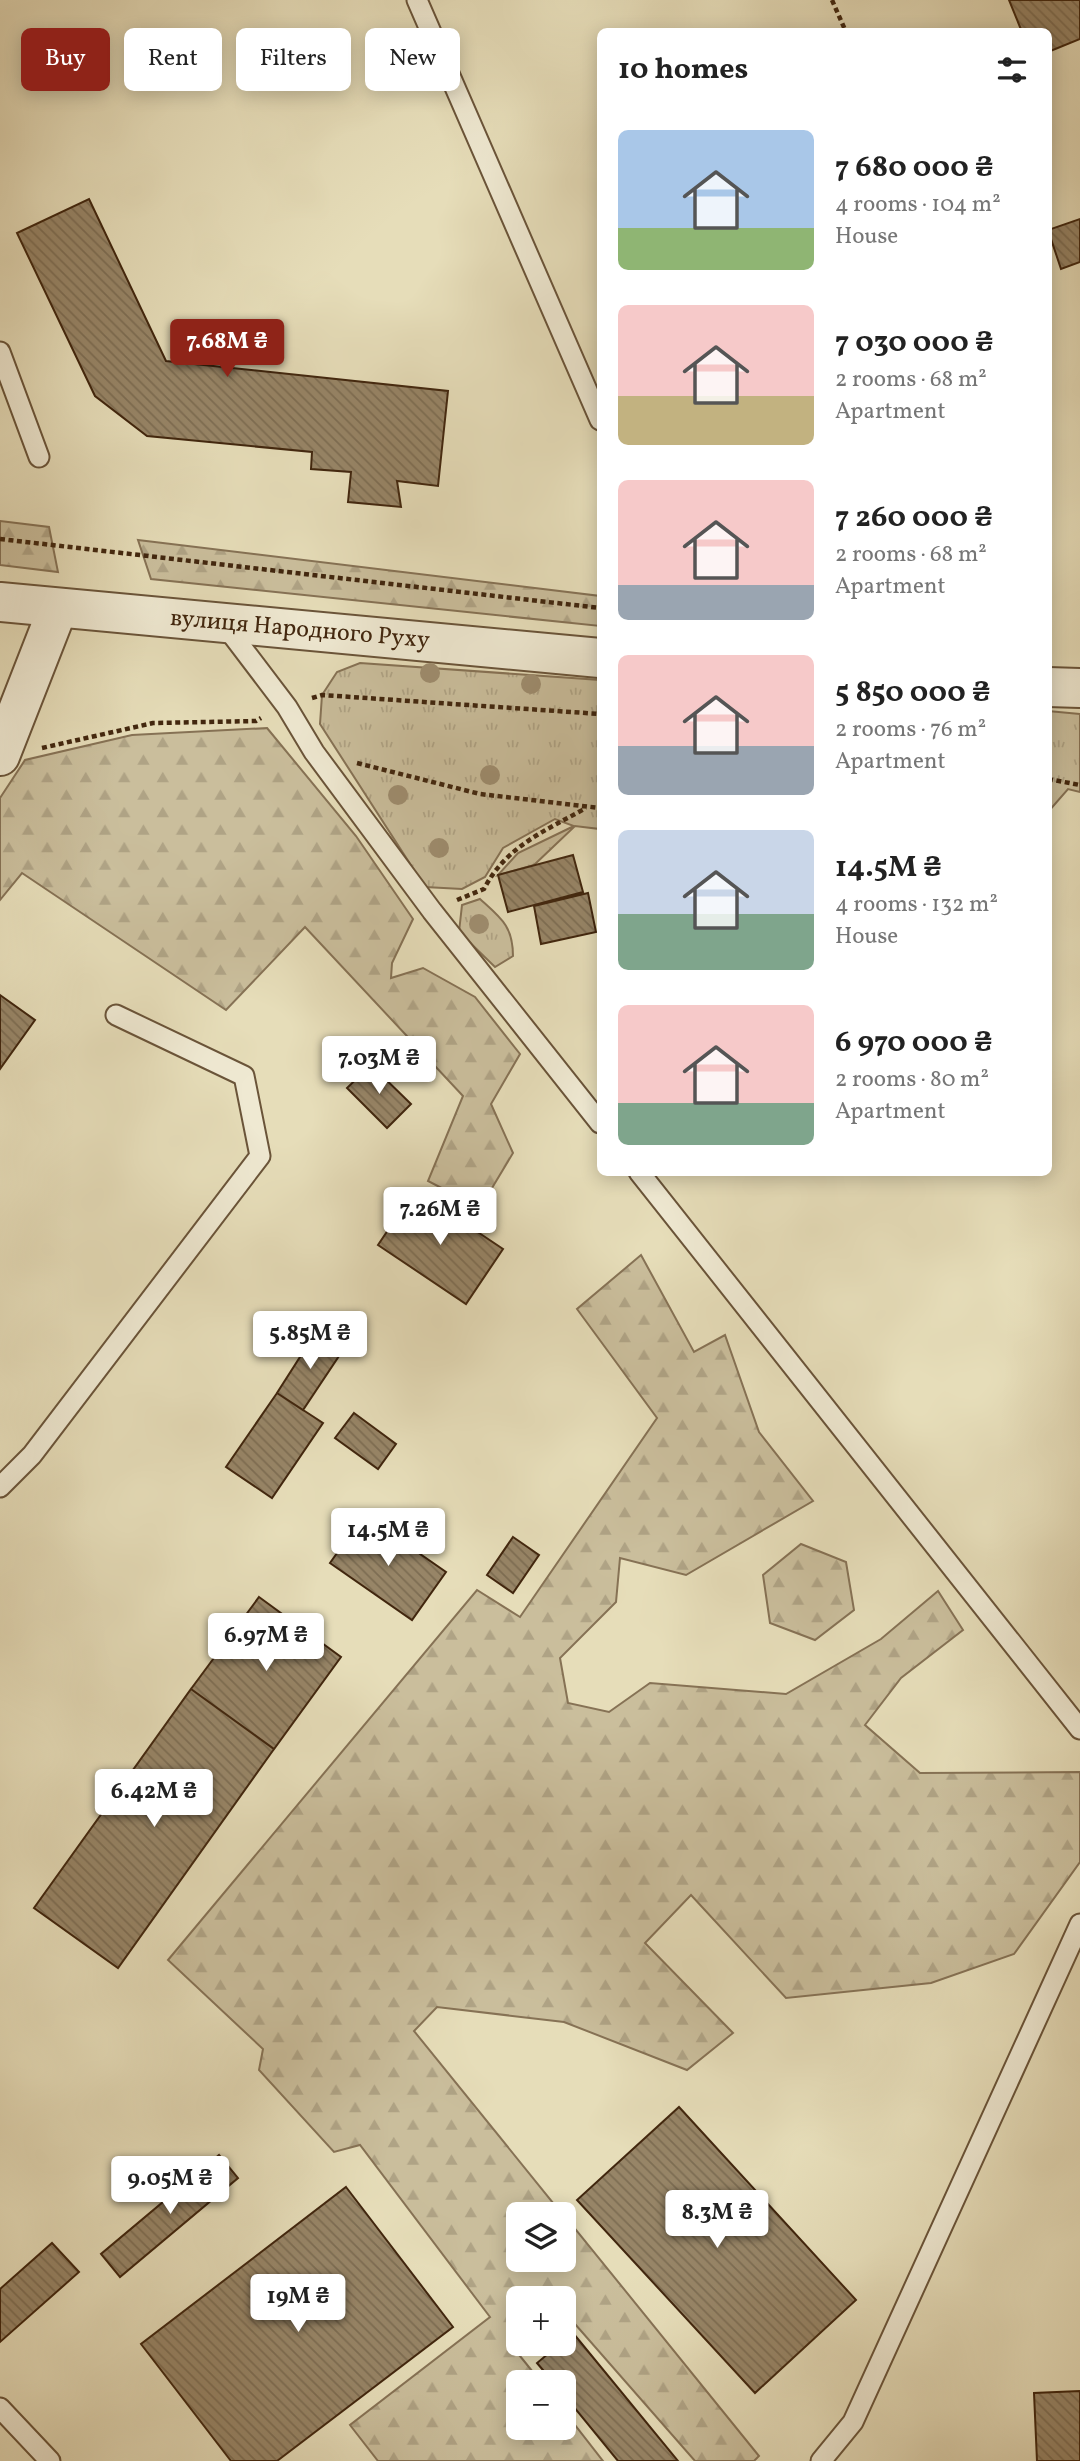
<!DOCTYPE html>
<meta charset="utf-8">
<style>
:root{--surface:#fff;--page:#f2f2f2;--text:#222;--muted:#767676;--accent:#8f2418}
body{margin:0;font-family:Vollkorn,serif;background:var(--page);color:var(--text);height:100vh;display:flex;flex-direction:column;font-size:26px;white-space:nowrap}
*{box-sizing:border-box;margin:0}
p{font-size:23px;color:var(--muted)}
.icon{flex:none;width:38px;height:38px;fill:none;stroke:currentColor;stroke-width:2;stroke-linecap:round;stroke-linejoin:round}
.map{position:relative;flex:1;overflow:hidden}
.details{position:absolute;left:597px;top:28px;width:455px;height:1148px;display:flex;flex-direction:column;background:var(--surface);border-radius:10px;box-shadow:0 4px 18px #0003}
.details>*{flex:none}
.guide{position:absolute;left:21px;top:28px;width:471px;height:63px;display:flex;gap:14px}
.controls{position:absolute;left:506px;top:2202px;display:grid;gap:14px}
.controls a{display:grid;place-items:center;width:70px;height:70px;border-radius:10px;background:var(--surface);box-shadow:0 4px 18px #0003;font-size:35px}
.price{position:absolute;translate:-50% -60px;padding:0 16px;border-radius:7px;background:#fff;color:#222;font-size:23px;line-height:46px;filter:drop-shadow(0 2px 4px #0008)}
.price::after{content:'';position:absolute;left:50%;top:42px;width:21px;height:16px;margin-left:-10px;background:inherit;clip-path:polygon(0 0,100% 0,50% 100%)}
.price.selected{background:var(--accent);color:#fff}
ul{padding:0;list-style:none}
li{display:flex;align-items:center;gap:21px;height:175px;padding:0 21px}
li span{display:grid;place-items:center;flex:none;width:196px;height:140px;border-radius:10px;color:#555}
li>.icon{margin-inline-start:auto}
span .icon{width:84px;height:84px;fill:#fffc;stroke-width:1}
li b{font-size:30px}
h2{display:flex;justify-content:space-between;align-items:center;height:84px;padding:0 21px;font-size:30px}
.pill{padding:0 24px;border-radius:10px;background:var(--surface);box-shadow:0 4px 18px #0003;font-size:24px;line-height:63px}
.pill.selected{background:var(--accent);color:#fff}
.map>svg:first-child{display:block}
</style>
<div class="map">
<svg width="1080" height="2461" viewBox="0 0 1080 2461">
<defs>
<pattern id="grass-tufts" width="24" height="20" patternUnits="userSpaceOnUse" patternTransform="scale(1.75)"><rect width="24" height="20" fill="#cabe9c"/><path d="M3 7l-1-3M5 7V3M7 7l1-3M15 17l-1-3M17 17v-4M19 17l1-3" fill="none" stroke="#afa385"/></pattern>
<pattern id="forest-firs" width="22" height="20" patternUnits="userSpaceOnUse" patternTransform="scale(1.75)"><rect width="22" height="20" fill="#cabe9c"/><path d="M5 1l3.5 6h-7zM16 11l3.5 6h-7z" fill="#afa385"/></pattern>
<pattern id="building-back-hatch" width="6" height="6" patternUnits="userSpaceOnUse" patternTransform="scale(1.75)"><rect width="6" height="6" fill="#978567"/><path d="M-1 5l2 2M0 0l6 6M5-1l2 2" fill="none" stroke="#7d6d53"/></pattern>
</defs>
<rect width="100%" height="100%" fill="#e6ddb9"/>
<filter id="stains"><feTurbulence type="fractalNoise" baseFrequency=".00286" numOctaves="4"/><feColorMatrix values="0 0 0 0 .2 0 0 0 0 .09 0 0 0 0 .02 0 0 0 .5 -.17"/></filter>
<radialGradient id="worn" r=".72"><stop offset=".6" stop-color="#630" stop-opacity="0"/><stop offset="1" stop-color="#630" stop-opacity=".3"/></radialGradient>
<path fill="url(#grass-tufts)" stroke="#867255" stroke-width="2" d="M360 663 600 680V829L575 826 534 865 498 875 518 853 574 826 555 819 503 848 485 877 462 889 425 887 320 724 322 695 337 672Z
M1048 711 1080 714V792L1068 789 1048 812Z
M480 899C501 918 513 926 513 956L495 967 459 932 462 905Z"/>
<path fill="url(#forest-firs)" stroke="#867255" stroke-width="2" d="M0 521 49 527 58 572 0 565Z
M138 540 600 596V626L151 579Z
M267 728 356 836 413 919 392 963 391 978 423 968 475 997 520 1054 491 1104 513 1153 480 1208 428 1181 463 1096 305 927 226 1010 22 873 0 900V798L25 760 132 735Z
M641 1255 694 1352 725 1335 759 1432 813 1501 686 1575 620 1558 616 1602 560 1658 568 1703 609 1712 650 1683 786 1694 881 1639 938 1591 963 1630 901 1678 865 1725 920 1773 1080 1772V1862L1014 1954 931 1983 786 1998 691 1895 645 1943 733 2033 687 2070 564 2022 437 2007 414 2031 562 2214H518V2259H564V2215L759 2456 754 2461H695L568 2316 564 2320V2298H518V2343H535L520 2356 541 2382H518V2427H564V2411L603 2461H378L350 2425 490 2317 360 2145 334 2152 259 2070 263 2049 168 1960 477 1590 520 1617 657 1418 577 1309Z
M801 1544 846 1562 854 1610 815 1640 770 1623 763 1575Z"/>
<path fill="url(#building-back-hatch)" stroke="#41260e" stroke-width="2" d="M1009 0H1080V39L1048 52V32H1022Z
M89 199 166 361 448 391 438 486 397 481 401 507 348 502 351 472 311 469 312 452 147 436 95 396 17 233Z
M1080 219V262L1061 269 1048 230Z
M573 855 583 892 508 912 498 875Z
M588 893 596 932 541 944 534 906Z
M0 995 35 1020 0 1069Z
M371 1065 411 1104 387 1128 347 1088Z
M415 1190 503 1249 466 1304 378 1245Z
M316 1332 343 1350 303 1410 277 1393Z
M277 1393 323 1423 272 1498 226 1467Z
M354 1413 396 1444 378 1469 335 1438Z
M364 1515 446 1572 412 1620 330 1563Z
M513 1537 539 1555 513 1593 487 1575Z
M259 1597 341 1657 274 1749 191 1689Z
M191 1689 274 1749 118 1968 34 1908Z
M679 2107 856 2300 755 2393 577 2200Z
M219 2155 238 2178 120 2277 101 2254Z
M346 2187 453 2327 277 2461H231L141 2344Z
M52 2243 79 2272 0 2342V2289Z
M573 2333 678 2461H618L564 2395V2382H553L537 2363Z
M1080 2391V2461H1037L1034 2393Z"/>
<g fill="none" stroke-linecap="round" stroke-linejoin="round">
<g stroke="#6a5439" stroke-width="23">
<path id="service" d="M417 0 600 420
M0 352 39 457
M224 624 287 707 314 752 432 911 600 1123
M639 1172 1080 1729
M0 1487 32 1455 260 1156 244 1076 116 1015
M0 2408 50 2461
M821 2461 853 2422 1080 1924"/>
</g>
<g stroke="#6a5439" stroke-width="42">
<path id="minor" d="M0 756 58 608"/>
</g>
<g stroke="#6a5439" stroke-width="42">
<path id="tertiary" d="M0 602 600 658
M1048 687 1080 688"/>
</g>
<path stroke="#41260e" stroke-width="4.5" stroke-dasharray="5 3.5" stroke-linecap="butt" d="M832 0 846 32
M0 539 600 608
M312 698 322 695 600 714
M42 748 153 723 256 721 261 718
M357 763 480 794 600 808
M1048 779 1080 785
M457 900 484 889C506 846 545 831 586 808"/>
<use href="#service" stroke="#efe9d2" stroke-width="19"/>
<use href="#minor" stroke="#efe9d2" stroke-width="38"/>
<use href="#tertiary" stroke="#efe9d2" stroke-width="38"/>
</g>
<g fill="#9e8d6f">
<circle cx="430" cy="673" r="10"/>
<circle cx="531" cy="684" r="10"/>
<circle cx="490" cy="775" r="10"/>
<circle cx="398" cy="795" r="10"/>
<circle cx="439" cy="848" r="10"/>
<circle cx="479" cy="924" r="10"/>
</g>
<g text-anchor="middle" dominant-baseline="central" stroke-width="7" stroke-linejoin="round" paint-order="stroke">
<g font-size="24" fill="#41260e" stroke="#efe9d2">
<text transform="translate(300 630) rotate(5)">вулиця Народного Руху</text>
</g>
</g>
<rect width="100%" height="100%" filter="url(#stains)"/>
<rect width="100%" height="100%" fill="url(#worn)"/>
</svg>
<div class="controls">
<a><svg class="icon" aria-label="layers" viewBox="0 0 24 24"><path d="M12 4l9 5-9 5-9-5zM3 14l9 5 9-5"/></svg></a>
<a>+</a>
<a>−</a>
</div>
<b class="price selected" style="left:227px;top:379px">7.68M ₴</b>
<b class="price" style="left:379px;top:1096px">7.03M ₴</b>
<b class="price" style="left:440px;top:1247px">7.26M ₴</b>
<b class="price" style="left:310px;top:1371px">5.85M ₴</b>
<b class="price" style="left:388px;top:1568px">14.5M ₴</b>
<b class="price" style="left:266px;top:1673px">6.97M ₴</b>
<b class="price" style="left:154px;top:1829px">6.42M ₴</b>
<b class="price" style="left:170px;top:2216px">9.05M ₴</b>
<b class="price" style="left:717px;top:2250px">8.3M ₴</b>
<b class="price" style="left:298px;top:2334px">19M ₴</b>
<div class="guide">
<a class="pill selected">Buy</a>
<a class="pill">Rent</a>
<a class="pill">Filters</a>
<a class="pill">New</a>
</div>
<section class="details">
<h2>10 homes<svg class="icon" aria-label="filters" viewBox="0 0 24 24"><path d="M4 7h16M4 17h16"/><circle cx="9" cy="7" r="2"/><circle cx="15" cy="17" r="2"/></svg></h2>
<ul>
<li><span style="background:linear-gradient(#a9c7e8 70%,#8fb573 0)"><svg class="icon" aria-label="home" viewBox="0 0 24 24"><path d="M3 11l9-7 9 7M6 9v11h12V9"/></svg></span><div><b>7 680 000 ₴</b><p>4 rooms · 104 m²</p><p>House</p></div></li>
<li><span style="background:linear-gradient(#f6c9c9 65%,#c2b280 0)"><svg class="icon" aria-label="home" viewBox="0 0 24 24"><path d="M3 11l9-7 9 7M6 9v11h12V9"/></svg></span><div><b>7 030 000 ₴</b><p>2 rooms · 68 m²</p><p>Apartment</p></div></li>
<li><span style="background:linear-gradient(#f6c9c9 75%,#9aa5b1 0)"><svg class="icon" aria-label="home" viewBox="0 0 24 24"><path d="M3 11l9-7 9 7M6 9v11h12V9"/></svg></span><div><b>7 260 000 ₴</b><p>2 rooms · 68 m²</p><p>Apartment</p></div></li>
<li><span style="background:linear-gradient(#f6c9c9 65%,#9aa5b1 0)"><svg class="icon" aria-label="home" viewBox="0 0 24 24"><path d="M3 11l9-7 9 7M6 9v11h12V9"/></svg></span><div><b>5 850 000 ₴</b><p>2 rooms · 76 m²</p><p>Apartment</p></div></li>
<li><span style="background:linear-gradient(#c9d6e8 60%,#7fa58c 0)"><svg class="icon" aria-label="home" viewBox="0 0 24 24"><path d="M3 11l9-7 9 7M6 9v11h12V9"/></svg></span><div><b>14.5M ₴</b><p>4 rooms · 132 m²</p><p>House</p></div></li>
<li><span style="background:linear-gradient(#f6c9c9 70%,#7fa58c 0)"><svg class="icon" aria-label="home" viewBox="0 0 24 24"><path d="M3 11l9-7 9 7M6 9v11h12V9"/></svg></span><div><b>6 970 000 ₴</b><p>2 rooms · 80 m²</p><p>Apartment</p></div></li>
</ul>
</section>
</div>
